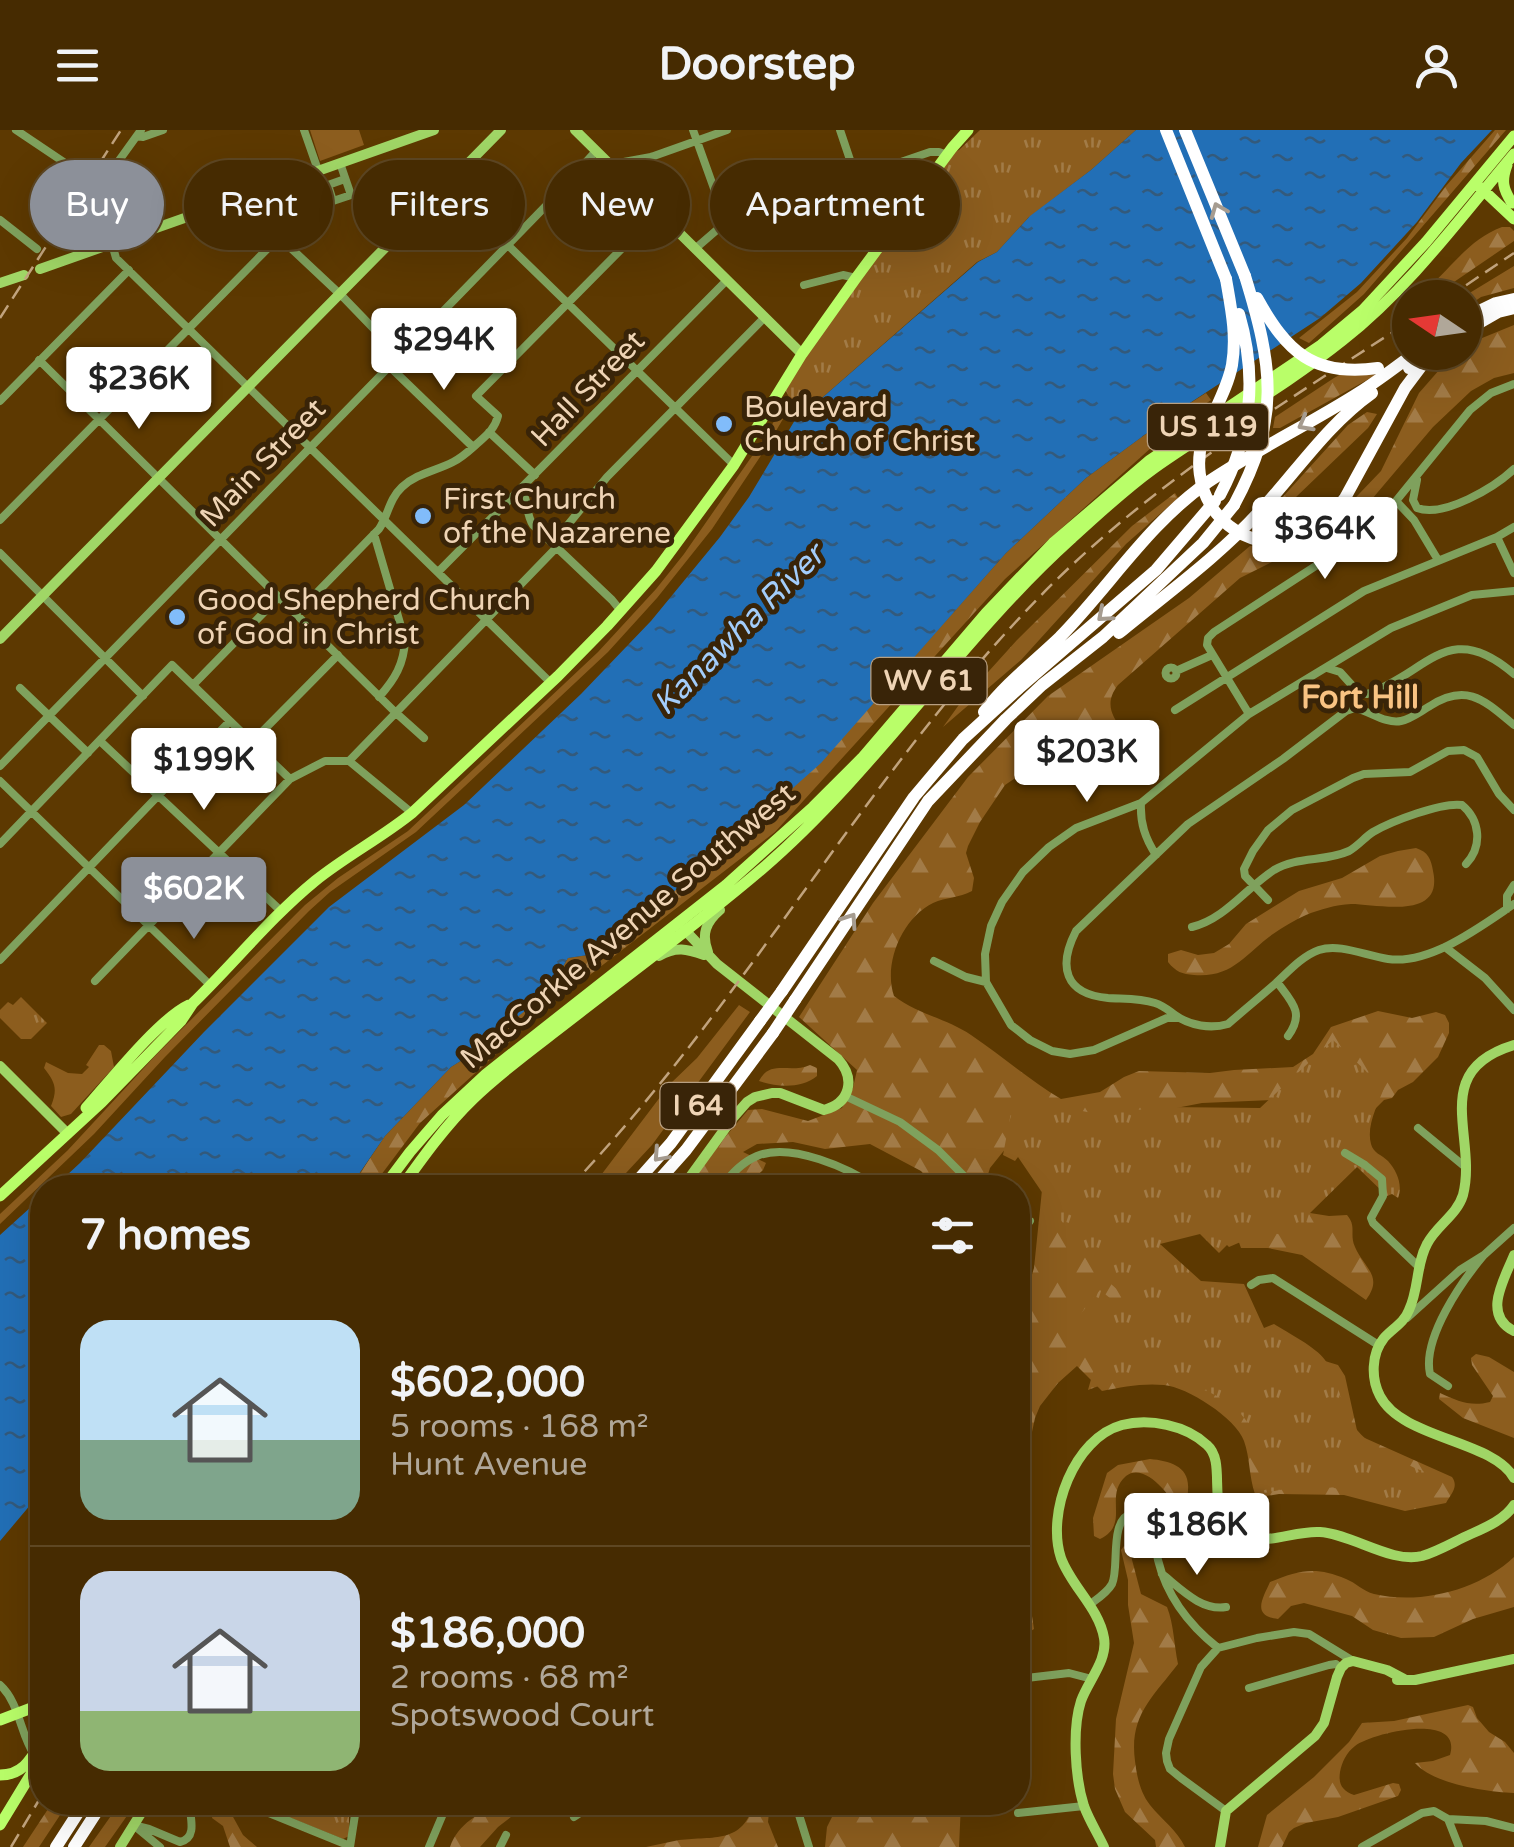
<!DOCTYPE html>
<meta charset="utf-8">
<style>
:root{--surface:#462b01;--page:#4d330b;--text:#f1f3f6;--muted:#b0a799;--line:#5e4723;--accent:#8c9099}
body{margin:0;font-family:"Varela Round",sans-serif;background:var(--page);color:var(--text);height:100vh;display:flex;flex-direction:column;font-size:38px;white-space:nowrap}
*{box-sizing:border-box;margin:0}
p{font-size:32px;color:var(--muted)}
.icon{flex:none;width:55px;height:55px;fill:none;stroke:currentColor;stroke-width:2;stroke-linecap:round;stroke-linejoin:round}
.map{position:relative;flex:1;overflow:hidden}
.panel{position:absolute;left:30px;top:1045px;width:1000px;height:640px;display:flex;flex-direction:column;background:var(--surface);border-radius:40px;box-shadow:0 10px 40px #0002,0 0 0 2px var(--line)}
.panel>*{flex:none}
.banner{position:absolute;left:30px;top:30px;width:1000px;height:90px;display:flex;gap:20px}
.needle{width:65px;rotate:283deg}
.fabs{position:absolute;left:1392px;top:150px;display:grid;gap:20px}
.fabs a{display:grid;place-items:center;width:90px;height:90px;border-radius:50%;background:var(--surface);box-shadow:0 10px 40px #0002,0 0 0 2px var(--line);font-size:50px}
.price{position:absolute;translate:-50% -85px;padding:0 22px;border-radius:10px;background:#fff;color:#222;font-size:32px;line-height:65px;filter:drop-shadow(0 2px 5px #0008)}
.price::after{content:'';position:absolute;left:50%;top:60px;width:30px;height:22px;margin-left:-15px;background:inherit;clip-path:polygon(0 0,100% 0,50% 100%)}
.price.current{background:var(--accent);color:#fff}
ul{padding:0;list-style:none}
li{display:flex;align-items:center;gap:30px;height:250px;padding:0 50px}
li+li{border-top:2px solid var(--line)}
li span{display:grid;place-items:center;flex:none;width:280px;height:200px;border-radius:30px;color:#555}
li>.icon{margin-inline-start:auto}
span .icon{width:120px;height:120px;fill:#fffc;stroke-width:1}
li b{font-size:42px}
h2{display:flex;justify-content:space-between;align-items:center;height:120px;padding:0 50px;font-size:42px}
.chip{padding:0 35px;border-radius:45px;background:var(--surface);box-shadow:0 10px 40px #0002,0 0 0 2px var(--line);font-size:35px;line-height:90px}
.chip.current{background:var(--accent);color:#fff}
header{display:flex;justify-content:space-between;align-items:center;height:130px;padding:0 50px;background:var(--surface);font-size:45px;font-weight:800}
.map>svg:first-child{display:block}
</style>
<header><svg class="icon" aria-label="menu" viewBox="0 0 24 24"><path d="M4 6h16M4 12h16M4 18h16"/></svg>Doorstep<svg class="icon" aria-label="person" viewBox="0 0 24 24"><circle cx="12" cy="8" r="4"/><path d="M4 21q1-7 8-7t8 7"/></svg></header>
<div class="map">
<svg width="1514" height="1717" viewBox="0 0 1514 1717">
<defs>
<pattern id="forest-firs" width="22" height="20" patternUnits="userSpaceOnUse" patternTransform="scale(2.5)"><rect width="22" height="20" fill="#8c5d1e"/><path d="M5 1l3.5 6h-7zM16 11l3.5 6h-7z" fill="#a27b47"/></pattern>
<pattern id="park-tufts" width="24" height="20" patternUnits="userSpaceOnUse" patternTransform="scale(2.5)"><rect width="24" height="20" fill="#8c5d1e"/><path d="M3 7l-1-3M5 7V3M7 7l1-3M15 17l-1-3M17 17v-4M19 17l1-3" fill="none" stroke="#a27b47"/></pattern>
<pattern id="water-ripples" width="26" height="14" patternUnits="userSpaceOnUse" patternTransform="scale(2.5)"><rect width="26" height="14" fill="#226fb6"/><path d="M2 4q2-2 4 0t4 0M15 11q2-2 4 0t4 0" fill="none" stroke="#335a7c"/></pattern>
</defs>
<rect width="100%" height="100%" fill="#5d3901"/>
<path fill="#8c5d1e" d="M310 0H359L364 15 320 31Z
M787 270 790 277 766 318 712 399 657 468 608 522 416 702 330 762 309 781 165 927 94 1004 0 1094V1084L68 1020 155 926 305 775 338 748 408 701 598 522 656 459 684 424 759 316Z
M739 875 750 882 652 1015 613 1057H592L670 954 697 928Z
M99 915H104L111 921 114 937 71 984 61 987 51 976C58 959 55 952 44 938L46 932 68 943 82 944 89 937 86 935Z"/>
<path fill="url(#forest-firs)" d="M1495 0H1506L1364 164 1309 213 1299 208 1357 162 1407 108 1446 56Z
M1502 97H1510L1514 101V111L1432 167H1417C1447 145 1466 110 1502 97Z
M1514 136V158L1481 167 1465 178 1463 167Z
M1514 195V243L1494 248 1471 261 1433 297 1372 369 1347 395 1321 415 1272 432 1240 448 1118 555C1095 585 1132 599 1133 625L1106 632 1067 630 1050 633 1023 643 1005 655 980 692 968 716 966 723 974 748 972 761C959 768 946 767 933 773 902 788 883 834 894 866 917 884 948 889 971 905 1002 926 1029 950 1061 969L1100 962 1124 947 1139 941 1210 943 1234 940 1293 937 1313 924 1331 897 1378 881 1412 888 1436 882 1445 885 1449 893V903L1438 927 1413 952 1398 960 1392 968 1384 970 1373 981 1273 970 1202 973 1145 984 1147 1106C1205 1155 1263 1215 1338 1235L1345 1246 1358 1305 1452 1347C1459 1357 1451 1364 1446 1373L1405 1381 1344 1365 1279 1364 1260 1367 1255 1364C1249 1347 1250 1327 1244 1311 1236 1288 1187 1257 1164 1255 1142 1253 1122 1257 1102 1261L1077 1236 1058 1253 1040 1276 1035 1288 1027 1325 1020 1379 1019 1402 1034 1499 1018 1509V1179L1025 1168 1034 1138 1042 1060 1023 1026 1006 1018 990 1038 984 1057 932 1058 929 1050 921 1041 870 1014 825 1019 793 1012 757 1014 743 1022 766 1033 763 1040 745 1057 687 1058 705 1031 748 980 762 979 808 991 842 978 853 958 857 940 799 887 873 773 968 647 1048 566 1189 468 1250 416 1303 414 1338 386 1381 341 1419 263 1454 223 1465 222V215Z
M1354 243 1376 245 1280 298H1273L1275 287 1334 248 1341 244Z
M1206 263 1211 270 1182 290 1005 449 775 702 547 878 420 993 372 1057 350 1058 385 1006 451 937 467 927 554 857 559 843 568 828 601 823 723 720 820 633 1006 423 1086 348 1173 284Z
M1367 282 1377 284 1368 298 1296 367 1265 404 1251 402 1348 295Z
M1175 363 1178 368 1126 414 1021 530 943 597 961 572 1017 510 1132 396Z
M1416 718C1428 722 1431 729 1433 741 1444 791 1377 774 1351 774 1335 775 1321 779 1306 785 1295 790 1283 797 1273 804 1245 824 1233 848 1194 845 1182 844 1176 842 1168 832V824L1181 820 1198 825 1214 823 1229 814 1246 794 1299 761 1342 748 1380 726 1398 721Z
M810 935 817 938V946C801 959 777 957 759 951 770 929 790 944 810 935Z
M1310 1083 1329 1086 1347 1085C1357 1097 1349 1104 1355 1117 1364 1138 1384 1146 1366 1170L1302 1125 1268 1118H1241L1236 1104Z
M1476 1224 1489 1227 1514 1242V1308L1463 1288 1439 1269 1440 1263C1458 1271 1470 1277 1490 1272L1493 1266 1472 1235 1471 1228Z
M1150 1329C1170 1331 1190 1336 1188 1360 1188 1368 1184 1377 1185 1384 1186 1392 1194 1398 1199 1404L1198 1410 1194 1414 1187 1415C1186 1404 1183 1393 1179 1383 1173 1368 1145 1331 1126 1346 1103 1366 1131 1394 1100 1409L1094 1406 1093 1388 1107 1343 1118 1335Z
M1124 1416 1131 1426 1141 1464 1167 1477C1174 1495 1174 1515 1178 1534 1152 1568 1129 1586 1135 1631 1137 1647 1140 1662 1150 1675 1162 1690 1177 1700 1185 1717H1156L1155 1710 1125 1682 1115 1659 1113 1644 1116 1589 1134 1513 1128 1475V1450L1121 1420Z
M1514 1427V1477L1473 1489 1434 1507 1401 1508 1373 1500 1352 1486 1304 1473 1291 1476 1278 1489C1251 1486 1263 1468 1270 1452 1299 1440 1316 1436 1346 1449 1356 1453 1363 1461 1374 1464 1421 1475 1479 1460 1514 1427Z
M1468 1575 1473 1577 1477 1588 1489 1602 1505 1612 1514 1623V1663C1487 1662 1433 1654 1415 1633L1433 1631 1450 1625C1463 1581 1372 1603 1355 1616 1346 1623 1342 1632 1340 1642 1338 1655 1343 1661 1354 1665L1393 1653 1399 1654 1401 1660 1398 1666 1338 1687 1306 1693 1294 1698 1289 1702 1282 1717H1258L1267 1685 1314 1647 1349 1612 1362 1593 1394 1591Z
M52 1673H68L39 1717H23Z
M120 1673H136L105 1717H89Z
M215 1673H228L227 1676 243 1705 257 1717H230L223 1696 212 1688Z
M501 1673H529L498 1697 480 1717H450C458 1693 480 1683 501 1673Z
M754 1673H770L768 1692 778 1717H646C657 1715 668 1712 679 1710 714 1706 743 1714 754 1673Z
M839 1673H961L959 1717H825L827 1697Z"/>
<path fill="url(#park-tufts)" d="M980 0H1136L1091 40 1028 88 997 122 977 132 807 281 798 285 783 255 948 25 959 20Z
M21 867 47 893 31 909H21L0 888V880L8 872 13 875Z
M1333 910 1384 958C1378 974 1366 996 1371 1014 1373 1023 1382 1025 1388 1031 1397 1041 1403 1055 1398 1068L1392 1064 1387 1066 1357 1037 1310 1083 1305 1111 1266 1101 1229 1117 1227 1115 1219 1123 1200 1104 1160 1114 1201 1151 1244 1154 1264 1198 1274 1194C1288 1203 1316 1217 1325 1230 1340 1251 1340 1279 1357 1300 1379 1326 1414 1337 1444 1350 1422 1401 1373 1364 1334 1358 1310 1355 1288 1358 1264 1363 1262 1337 1261 1311 1245 1289 1226 1262 1172 1245 1140 1246 1122 1247 1106 1253 1088 1260L1102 1210 1074 1192 1100 1160 1121 1177 1127 1168C1105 1149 1081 1128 1069 1102L1018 1027 1015 1031 1003 1025 1014 967 1097 984 1165 977 1260 978Z
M254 1673H331L349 1680V1706L343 1709Z"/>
<path fill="url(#water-ripples)" d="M1136 0H1492L1461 33 1417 92 1361 153 1320 188 1173 284 1086 348 1006 423 821 633 723 720 601 823 568 828 559 843 555 857 467 927 451 937 385 1006 350 1057 53 1058 80 1033 204 902 329 777 464 675 581 564 651 491 720 407 749 367 798 285 807 281 978 132 997 122 1030 86 1091 40Z
M42 1067V1361L0 1411V1105Z"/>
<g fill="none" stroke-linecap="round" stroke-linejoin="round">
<path stroke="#7fa15d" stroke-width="8" d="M16 0 89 49 97 61 116 128 551 553
M304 0 318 40
M693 0 726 92
M840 0 879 116
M137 6 143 7 163 0
M340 33 351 65 333 71 328 55 345 49
M578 41 596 21
M631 54 651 27
M446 55 734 335
M97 61 141 0
M261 61 274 100 279 107 344 168 400 226
M0 90 37 119
M696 118 726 92 930 22H939L948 25
M804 155 843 145 856 148
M39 230 395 582 424 608
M389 236 473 317
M0 271 129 140
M489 302 535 345
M1417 350 1413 370 1417 378C1444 388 1495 357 1514 339
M521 358C529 370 525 383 533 395L612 470 621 481
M1396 371 1414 390 1438 430
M0 390 279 107
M374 404 405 510C404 534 395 549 379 567
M1497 407 1514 443
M553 413 607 347 764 188
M0 423 143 566
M438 442 727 150
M296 484 379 399C388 386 389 369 402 357 417 343 436 341 453 332 463 327 471 319 479 312 488 304 495 298 498 286L476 266 659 81
M1165.5 543a5.5 5.5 0 1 1 11 0a5.5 5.5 0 1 1-11 0Z
M1327 538 1340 542 1359 563 1367 564C1428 543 1448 487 1514 544
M1176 541 1212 525
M193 555 279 467
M20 558 88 623
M1175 580 1364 461 1497 407 1514 397
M1249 584 1207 515 1208 508 1214 502 1368 402 1396 371 1470 280 1491 263 1514 254
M1514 595C1485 571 1467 552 1430 576 1421 581 1411 589 1401 591 1385 594 1370 581 1355 578L1346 581 1283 629 1188 694 1076 801C1058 836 1064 864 1108 868 1124 869 1140 868 1155 873 1164 876 1168 880 1175 885 1190 896 1211 899 1228 894 1244 880 1260 867 1276 853 1288 842 1302 826 1319 820 1340 813 1366 826 1388 829 1430 835 1480 797 1514 774
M100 611 282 782
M252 612 338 525
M349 631 557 417
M349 631 412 683
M0 636 572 49 591 38 651 27 727 0
M0 651 211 856
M1141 673C1140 693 1145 708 1156 725
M0 714 172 535 290 649
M1268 770 1245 746 1244 739 1253 721 1268 700 1292 680 1353 648 1364 644 1410 642 1448 621 1464 620 1477 627 1499 664 1514 680
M1507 779V766L1514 755
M1192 797C1225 789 1246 758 1274 740 1297 726 1325 732 1349 721 1358 716 1365 707 1373 702 1392 691 1442 672 1462 675 1480 690 1483 716 1466 734
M1445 817 1485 848 1514 880
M0 830 230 591
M934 831 966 847 986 852
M95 851 290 649 325 631H349
M1277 852C1292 872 1305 883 1288 906
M1178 888H1167L1094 920 1070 924 1052 921 1030 910 1011 895 986 852 985 824 991 796 1002 772 1023 742 1049 717 1076 698 1141 673 1249 584 1391 498 1472 465 1514 461
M845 966 900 992 938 1020 976 1058
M1418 998 1464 1036
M1345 1023 1365 1035 1382 1049 1383 1066 1371 1088 1373 1093 1420 1138
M721 1058C730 1045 743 1032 757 1026 791 1012 849 1038 878 1058
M1018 1086 1030 1091
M1251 1155 1259 1150 1273 1148 1380 1216
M1407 1188 1460 1140 1484 1125 1514 1098
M1448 1256 1430 1244C1422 1208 1462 1151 1484 1125
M1162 1444C1181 1459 1201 1481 1226 1477
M1089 1475C1097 1469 1107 1463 1112 1454 1120 1437 1108 1389 1133 1383 1140 1381 1148 1385 1152 1392 1159 1403 1155 1418 1158 1430 1167 1467 1189 1495 1218 1518
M1018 1549 1069 1543 1092 1549
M0 1555C20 1573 20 1605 35 1626
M1249 1558 1329 1535 1336 1534 1341 1538
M795 1672 809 1717
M259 1679 350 1716
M1226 1681 1181 1648 1170 1639 1167 1631 1166 1623 1169 1609 1201 1537 1218 1518 1257 1508 1294 1502 1309 1504 1353 1531
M1018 1683 1084 1676
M574 1687 591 1676 621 1672
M1448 1689 1459 1717
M133 1695 149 1699 180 1712C198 1708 190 1687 189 1672
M137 1698 160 1717
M350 1717 357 1672
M429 1717 448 1672
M500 1717 506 1705
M1362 1717 1422 1683 1434 1681 1448 1689 1486 1691 1514 1698"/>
<path stroke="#a0d666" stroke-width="10" d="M575 0 802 224
M40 139 434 0
M0 153 24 145
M0 509 501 0
M681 796 717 834 838 929C856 949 850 973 824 980L780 963H772L755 967 747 972 732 989 682 1058
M708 822C701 804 706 792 720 780
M659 826C676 816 687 819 704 825
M1514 915C1428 941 1478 1007 1463 1065 1457 1085 1436 1096 1427 1114 1416 1134 1419 1159 1409 1180 1404 1193 1393 1198 1384 1208 1371 1224 1371 1249 1380 1266 1402 1309 1493 1310 1514 1348
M0 936 67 1003
M1514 1125C1504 1150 1482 1185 1514 1201
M1397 1550H1415L1514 1529
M120 1717 148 1672
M1104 1717C1098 1704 1089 1690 1084 1676 1075 1648 1072 1599 1081 1571 1088 1551 1108 1530 1104 1508 1099 1478 1071 1456 1061 1428 1046 1383 1074 1308 1122 1295 1149 1288 1186 1295 1207 1315 1229 1334 1202 1384 1238 1404 1262 1418 1294 1400 1320 1402 1352 1404 1392 1434 1422 1426 1439 1421 1455 1411 1471 1404 1487 1397 1505 1389 1514 1375
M1220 1717 1226 1681 1315 1606 1324 1593 1337 1547 1341 1538 1346 1533 1353 1531 1387 1540 1404 1549"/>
<path stroke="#b9fe69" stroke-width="11" d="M1507 35C1501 51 1503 59 1512 73
M1481 58 1514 89
M86 978C110 951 159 889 189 875
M383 1058 410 1022 442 985 486 944 726 755 813 677 862 628 986 483 1053 413 1150 330 1321 215 1363 180 1426 112 1514 6
M401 1058C423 1027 446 995 473 969 503 940 537 916 569 891 633 841 700 792 762 739 877 640 959 510 1071 409 1097 385 1124 360 1153 339 1215 295 1283 258 1343 210 1410 157 1460 88 1514 24
M0 1066 102 972 181 891 193 873C234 833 271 787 315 751 346 726 381 708 412 683L558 546 607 496 656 441 734 335 802 224 856 148 952 18 968 0
M0 1590 42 1574
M0 1645C23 1645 31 1629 42 1611
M0 1695 42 1626"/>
<path stroke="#fff" stroke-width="12" d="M1166 0 1226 149
M1185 0 1245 146
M1465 188 1496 173 1514 169
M1465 201 1498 182 1514 178
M1409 238 1432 222
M1269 412C1304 411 1325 395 1345 368L1405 258 1423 234
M1119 503C1166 464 1218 427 1260 381 1297 341 1327 295 1372 263
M984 582C1006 553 1034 532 1060 507 1110 456 1149 393 1208 352 1257 319 1310 294 1360 262 1379 250 1397 236 1416 222
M782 861 914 667 963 609 1019 558 1156 440 1215 371
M795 870 928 671 1006 589 1042 555 1103 507 1203 413 1234 375
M631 1058 671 1013 760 891
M652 1058 686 1020 773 903
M56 1717 85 1672
M74 1717 103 1672"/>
<path stroke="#c1a37d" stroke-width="2.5" stroke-dasharray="15 8" stroke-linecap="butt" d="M1447 168 1514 123
M0 188 121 0
M569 1058C739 880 856 661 1025 482 1136 363 1274 279 1410 191
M11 1717 42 1665"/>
<path stroke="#fff" stroke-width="12" d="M1226 149C1231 178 1237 205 1232 235 1227 261 1212 283 1203 308 1188 357 1218 406 1269 412
M1257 168C1287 222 1313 247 1378 238
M1220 365C1251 306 1258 249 1239 184
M1234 375C1281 288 1273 237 1245 146
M760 891 782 861
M773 903 795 870"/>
</g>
<defs><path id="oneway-chevron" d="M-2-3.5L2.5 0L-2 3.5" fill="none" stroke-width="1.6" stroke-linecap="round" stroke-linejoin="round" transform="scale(2.5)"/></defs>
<g stroke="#a69c90">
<use href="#oneway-chevron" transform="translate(1218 80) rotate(-112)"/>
<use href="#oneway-chevron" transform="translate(1305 294) rotate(151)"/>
<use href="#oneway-chevron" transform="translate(1104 485) rotate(139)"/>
<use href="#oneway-chevron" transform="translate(850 790) rotate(-56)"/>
<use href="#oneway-chevron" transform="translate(660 1025) rotate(132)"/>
</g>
<g fill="#81bcfa" stroke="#392408" stroke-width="4">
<circle cx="724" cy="294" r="10"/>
<circle cx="423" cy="386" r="10"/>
<circle cx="177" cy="487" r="10"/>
</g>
<g text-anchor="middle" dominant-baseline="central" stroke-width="10" stroke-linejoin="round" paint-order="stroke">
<g fill="#392408" stroke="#b89f81" stroke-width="2.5">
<rect x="1148" y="274" width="120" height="46" rx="8"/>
<rect x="871.5" y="528" width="115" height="46" rx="8"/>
<rect x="660.5" y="953" width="75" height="46" rx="8"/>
</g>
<g font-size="28" font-weight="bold" fill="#efd4b5">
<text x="1208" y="297">US 119</text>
<text x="929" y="551">WV 61</text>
<text x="698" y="976">I 64</text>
</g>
<g font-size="30" fill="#efd4b5" stroke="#392408">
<text transform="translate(588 259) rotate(-46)">Hall Street</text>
<text transform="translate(263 333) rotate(-46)">Main Street</text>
<text transform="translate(628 796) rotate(-40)">MacCorkle Avenue Southwest</text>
</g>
<g font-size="30" fill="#efd4b5" stroke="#392408" text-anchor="start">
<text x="744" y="277">Boulevard<tspan x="744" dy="34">Church of Christ</tspan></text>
<text x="443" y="369">First Church<tspan x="443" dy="34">of the Nazarene</tspan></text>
<text x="197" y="470">Good Shepherd Church<tspan x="197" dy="34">of God in Christ</tspan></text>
</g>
<g font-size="32" font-style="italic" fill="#a3cdfb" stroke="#392408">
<text transform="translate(739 500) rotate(-45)">Kanawha River</text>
</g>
<g font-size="32" font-weight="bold" fill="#f9c383" stroke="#392408">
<text x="1360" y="568">Fort Hill</text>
</g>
</g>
</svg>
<div class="fabs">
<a><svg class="needle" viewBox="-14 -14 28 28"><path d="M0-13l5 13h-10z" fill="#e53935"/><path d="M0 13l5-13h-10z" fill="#b0a799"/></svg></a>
</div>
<b class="price" style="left:444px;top:263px">$294K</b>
<b class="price" style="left:139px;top:302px">$236K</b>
<b class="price" style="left:1325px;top:452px">$364K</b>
<b class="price" style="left:1087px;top:675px">$203K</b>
<b class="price" style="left:204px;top:683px">$199K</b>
<b class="price current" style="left:194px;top:812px">$602K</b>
<b class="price" style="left:1197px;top:1448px">$186K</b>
<div class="banner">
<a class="chip current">Buy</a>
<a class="chip">Rent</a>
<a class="chip">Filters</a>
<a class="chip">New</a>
<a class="chip">Apartment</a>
</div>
<section class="panel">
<h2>7 homes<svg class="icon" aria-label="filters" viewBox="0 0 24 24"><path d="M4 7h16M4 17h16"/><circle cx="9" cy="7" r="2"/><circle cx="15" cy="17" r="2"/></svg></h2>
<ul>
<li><span style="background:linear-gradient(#bfe0f5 60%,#7fa58c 0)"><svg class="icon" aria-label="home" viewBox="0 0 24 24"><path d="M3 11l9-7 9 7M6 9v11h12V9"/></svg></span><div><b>$602,000</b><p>5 rooms · 168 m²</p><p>Hunt Avenue</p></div></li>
<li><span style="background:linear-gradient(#c9d6e8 70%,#8fb573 0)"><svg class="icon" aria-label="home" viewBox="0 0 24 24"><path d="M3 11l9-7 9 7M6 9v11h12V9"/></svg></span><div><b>$186,000</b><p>2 rooms · 68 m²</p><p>Spotswood Court</p></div></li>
</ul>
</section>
</div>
